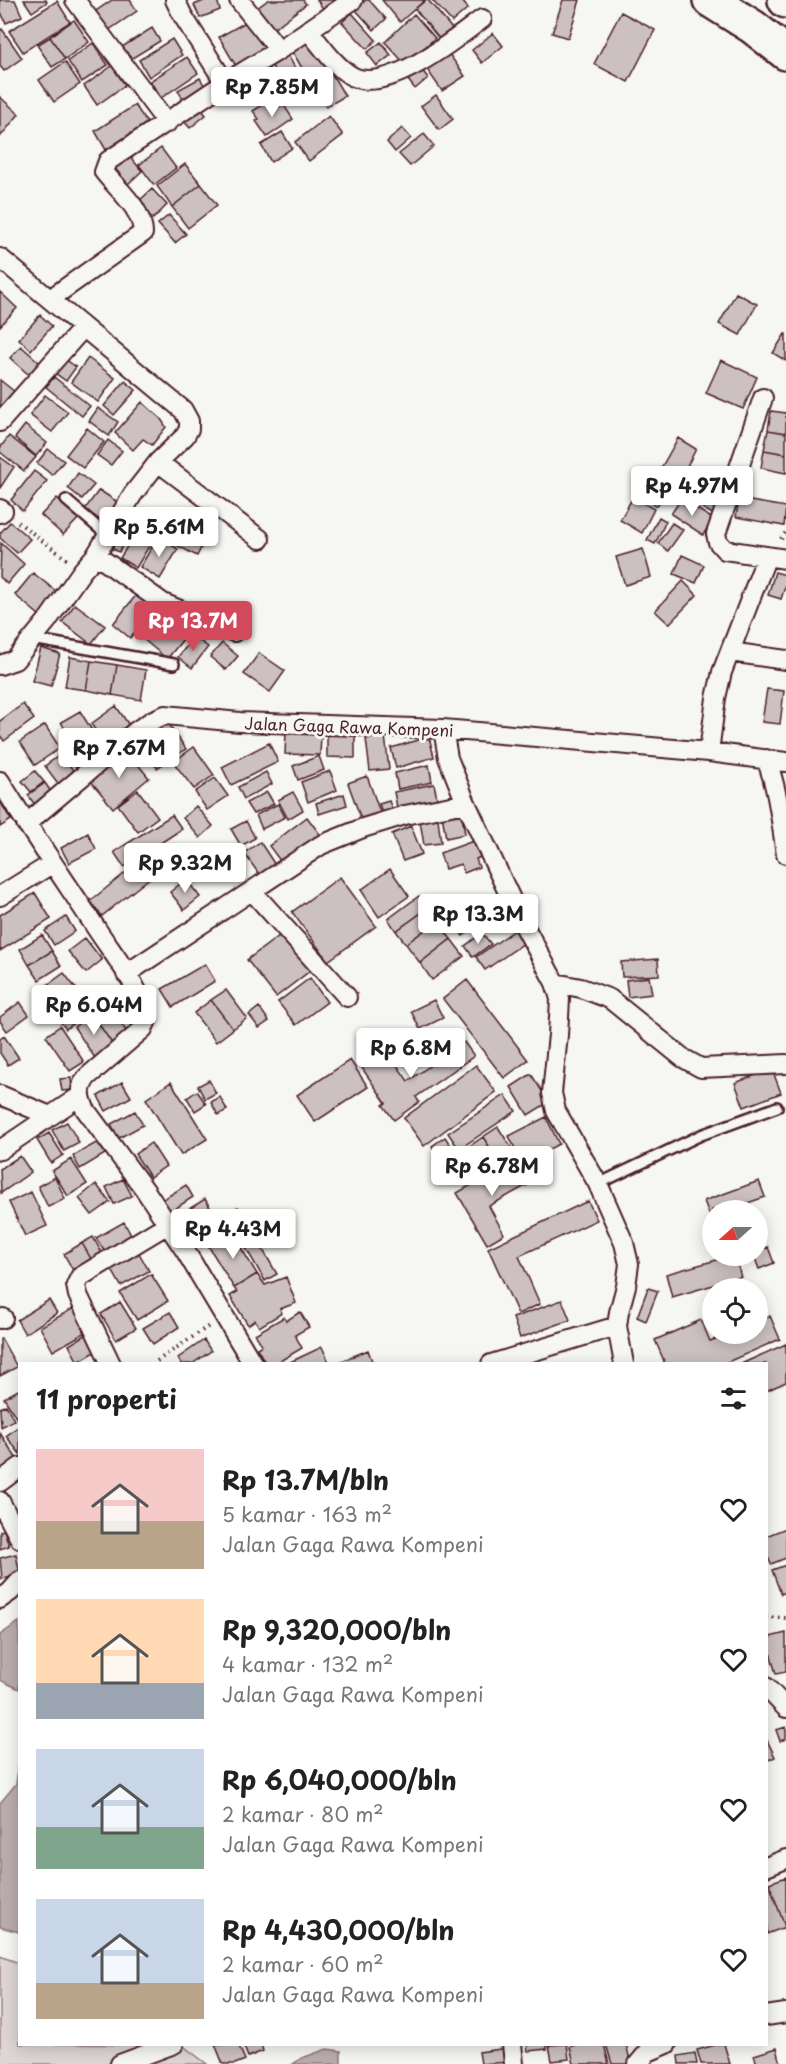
<!DOCTYPE html>
<html lang="id">
<meta charset="utf-8">
<style>
:root{--surface:#fff;--page:#f6f6f6;--text:#222;--muted:#767676;--accent:#d1495b}
body{margin:0;font-family:"Playpen Sans",sans-serif;background:var(--page);color:var(--text);height:100vh;display:flex;flex-direction:column;font-size:22px;white-space:nowrap}
*{box-sizing:border-box;margin:0}
p{font-size:20px;color:var(--muted)}
.icon{flex:none;width:33px;height:33px;fill:none;stroke:currentColor;stroke-width:2;stroke-linecap:round;stroke-linejoin:round}
.map{position:relative;flex:1;overflow:hidden}
.panel{position:absolute;left:18px;top:1362px;width:750px;height:684px;display:flex;flex-direction:column;background:var(--surface);border-radius:0px;box-shadow:0 3px 15px #0003}
.panel>*{flex:none}
.needle{width:39px;rotate:249deg}
.controls{position:absolute;left:702px;top:1200px;display:grid;gap:12px}
.controls a{display:grid;place-items:center;width:66px;height:66px;border-radius:50%;background:var(--surface);box-shadow:0 3px 15px #0003;font-size:30px}
.price{position:absolute;translate:-50% -51px;padding:0 14px;border-radius:6px;background:#fff;color:#222;font-size:20px;line-height:39px;filter:drop-shadow(0 2px 3px #0008)}
.price::after{content:'';position:absolute;left:50%;top:36px;width:18px;height:14px;margin-left:-9px;background:inherit;clip-path:polygon(0 0,100% 0,50% 100%)}
.price.active{background:var(--accent);color:#fff}
ul{padding:0;list-style:none}
li{display:flex;align-items:center;gap:18px;height:150px;padding:0 18px}
li span{display:grid;place-items:center;flex:none;width:168px;height:120px;border-radius:0px;color:#555}
li>.icon{margin-inline-start:auto}
span .icon{width:72px;height:72px;fill:#fffc;stroke-width:1}
li b{font-size:26px}
h2{display:flex;justify-content:space-between;align-items:center;height:72px;padding:0 18px;font-size:26px}
.map>svg:first-child{display:block}
</style>
<div class="map">
<svg width="786" height="2064" viewBox="0 0 786 2064">
<rect width="100%" height="100%" fill="#f6f6f2"/>
<filter id="ink" filterUnits="userSpaceOnUse"><feTurbulence type="fractalNoise" baseFrequency=".0167" numOctaves="2"/><feDisplacementMap in="SourceGraphic" scale="12" xChannelSelector="R" yChannelSelector="G"/><feConvolveMatrix kernelMatrix="1 2 1 2 8 2 1 2 1" color-interpolation-filters="sRGB"/></filter>
<g filter="url(#ink)">
<path fill="#ddd6d5" stroke="#947a80" stroke-width="1.5" d="M0 1956 19 1963 20 2044 182 2045 207 2064H0Z"/>
<path fill="#bbadae" stroke="#8e747a" stroke-width="1.5" d="M19 1622V1689L0 1680V1635Z
M19 1760V1932L0 1927V1803L16 1784Z
M327 2049 341 2051V2064H293L302 2058Z"/>
<path fill="#ccc1c0" stroke="#4a1f2b" stroke-width="1.5" d="M0 0H15L22 16 6 23 0 10Z
M24 0H46L47 2 32 12Z
M112 0H130L137 11 106 32 93 13Z
M206 0H217L220 10 200 18 194 5Z
M268 0H303L306 4 272 30 256 9Z
M317 0H338L324 10Z
M366 0H369L386 19 374 30 355 9Z
M382 0H425L400 22Z
M426 0H428L453 30 441 41 415 9Z
M432 0H461L468 8 452 22Z
M563 0H580L568 38 552 33Z
M57 1 70 22 23 52 9 31Z
M621 12 655 30 628 82 594 64Z
M352 13 376 40 367 49 342 22Z
M414 14 435 38 406 65 385 42Z
M253 18 270 48 237 68 219 37Z
M74 20 89 42 65 59 50 37Z
M152 28 160 41 129 60 122 47Z
M2 29 22 58 4 71 0 66V31Z
M493 33 503 46 482 63 472 50Z
M50 37 65 59 52 67 37 45Z
M172 39 182 55 149 77 139 60Z
M310 40 327 69 309 80 292 51Z
M381 42 391 55 377 66 367 53Z
M93 43 108 65 82 82 68 61Z
M446 50 465 76 442 91 424 65Z
M288 55 296 70 279 79 271 64Z
M187 57 198 73 161 98 150 81Z
M65 62 80 84 54 102 39 80Z
M418 65 428 78 415 89 405 76Z
M112 66 125 85 97 105 84 86Z
M268 68 280 88 270 94 258 74Z
M330 71 345 96 326 107 312 83Z
M300 72 309 86 289 97 281 83Z
M200 78 208 92 186 105 178 90Z
M436 95 453 119 439 130 421 106Z
M0 97 19 114 0 137Z
M267 102 273 110 283 104 293 119 267 137 256 121 259 119 253 111Z
M135 105 147 123 106 150 95 131Z
M199 106 206 115 190 128 182 119Z
M329 116 343 135 309 161 295 142Z
M402 128 411 138 395 152 387 142Z
M282 132 292 148 271 162 261 145Z
M424 134 434 146 410 166 399 154Z
M161 148 176 168 154 185 139 165Z
M127 153 142 171 128 184 113 166Z
M185 164 201 184 172 207 157 186Z
M201 184 217 205 188 228 172 207Z
M152 189 167 205 153 219 137 203Z
M169 215 186 234 175 243 158 224Z
M0 292 17 308 0 326Z
M736 293 757 304 740 335 719 324Z
M40 315 52 326 31 350 19 339Z
M785 334H786V361L773 353Z
M21 346 40 363 29 375 10 358Z
M88 358 115 378 98 402 71 382Z
M65 359 76 367 66 381 55 373Z
M721 360 757 377 743 409 706 393Z
M54 377 90 406 82 416 46 387Z
M0 380 20 396 8 411 0 405Z
M125 381 136 390 114 415 104 406Z
M45 395 68 412 52 432 30 415Z
M142 402 161 419 166 427 152 445 143 439 133 450 115 433Z
M98 408 118 422 109 436 89 421Z
M771 411 786 413V433L768 430Z
M25 425 47 443 36 456 15 438Z
M87 428 104 442 83 468 66 455Z
M768 430 786 433V454L764 450Z
M9 436 36 457 24 471 0 452V448Z
M678 438 696 449 679 481 660 470Z
M108 440 122 451 111 465 97 455Z
M48 449 64 461 52 475 37 463Z
M764 450 786 454V473L761 468Z
M0 457 14 467 0 488Z
M34 471 47 481 23 511 11 500Z
M78 473 94 485 82 499 68 488Z
M646 474 669 488 657 506 634 492Z
M688 479 720 500 712 514 679 493Z
M99 490 119 503 105 524 85 509Z
M633 497 654 509 642 533 620 520Z
M57 498 79 518 63 535 41 515Z
M681 499 713 519 703 535 671 514Z
M739 499 786 507 784 526 736 517Z
M181 511 200 524 190 538 171 525Z
M129 515 137 521 119 552 109 547Z
M145 517 161 526 136 568 120 558Z
M659 517 666 521 655 544 647 540Z
M10 522 30 539 17 553 0 538V533Z
M672 523 683 530 668 551 658 543Z
M170 529 202 546 197 556 165 539Z
M158 537 178 549 160 579 140 567Z
M1 543 24 564 7 584 0 577Z
M643 549 651 577 625 585 616 557Z
M682 555 704 565 696 583 674 574Z
M775 572 786 575V584L781 599 768 595Z
M33 573 57 592 39 615 15 595Z
M683 581 697 595 669 624 655 611Z
M137 594 154 608 130 638 113 624Z
M75 604 105 626 91 644 62 622Z
M153 614 184 638 167 659 137 634Z
M194 637 208 647 192 668 178 657Z
M222 643 238 656 226 670 210 657Z
M41 648 60 654 51 686 32 681Z
M259 653 285 671 270 692 244 674Z
M70 657 91 661 86 690 65 687Z
M91 661 117 665 112 695 86 690Z
M117 665 146 670 141 700 112 695Z
M767 689 784 691 780 724 762 722Z
M23 704 34 719 4 741 0 735V721Z
M116 706 133 731 108 748 91 724Z
M80 711 93 732 87 736 101 758 78 772 65 748 73 743 61 722Z
M165 718 186 749 157 768 136 738Z
M45 725 60 748 35 765 20 742Z
M286 732 321 734 320 755 285 754Z
M327 733 355 734V758L327 757Z
M385 736 389 769 370 771 366 739Z
M429 737 434 757 396 768 391 748Z
M269 743 278 762 231 785 222 767Z
M194 747 214 775 194 789 173 762Z
M126 750 149 778 113 808 90 780Z
M61 754 79 778 63 790 45 766Z
M319 756 324 770 298 780 293 766Z
M429 765 432 782 398 789 395 773Z
M35 771 44 782 31 792 22 781Z
M330 771 337 790 308 802 301 782Z
M266 772 272 784 244 799 238 787Z
M367 776 381 815 362 822 348 783Z
M215 778 228 796 207 810 195 792Z
M45 783 56 799 39 811 28 795Z
M434 784 438 803 398 812 394 792Z
M138 790 158 817 138 832 118 805Z
M267 792 274 804 253 814 246 803Z
M293 792 303 810 288 819 278 800Z
M344 794 347 805 319 814 316 803Z
M0 801 11 820 0 827Z
M389 801 394 814 384 817 379 804Z
M278 804 285 817 262 829 256 815Z
M196 806 213 826 200 838 183 818Z
M461 811 465 834 446 838 442 815Z
M172 815 182 829 124 867 114 852Z
M307 817 322 837 284 866 269 846Z
M438 819 441 843 424 845 420 821Z
M246 821 255 838 241 846 231 829Z
M411 826 422 854 403 861 392 834Z
M88 833 96 849 69 863 61 848Z
M479 839 485 855 476 859 479 867 464 873 461 864 445 869 440 853Z
M260 842 279 871 264 881 244 853Z
M154 850 166 865 102 916 90 901Z
M390 869 409 896 379 917 361 890Z
M340 877 376 926 328 961 292 912Z
M186 879 200 897 184 910 170 892Z
M35 893 51 919 0 951V915Z
M419 896 428 908 396 931 388 919Z
M466 904 480 924 463 936 449 915Z
M428 908 437 921 406 944 396 931Z
M66 917 75 931 54 945 45 931Z
M437 921 451 939 420 963 406 944Z
M518 928 527 941 485 970 476 957Z
M283 933 311 970 276 997 247 960Z
M482 933 491 944 473 957 465 946Z
M42 935 52 951 29 965 20 949Z
M85 938 102 960 86 973 68 951Z
M451 939 464 956 432 980 420 963Z
M52 951 61 966 39 980 29 965Z
M658 959 659 975 622 977 621 962Z
M205 964 215 981 173 1007 162 989Z
M64 973 78 991 52 1011 38 992Z
M649 977 652 994 628 997 626 980Z
M310 978 327 1002 296 1025 278 1002Z
M467 980 528 1060 504 1078 443 999Z
M226 990 247 1018 233 1029 211 1000Z
M78 991 92 1009 66 1029 52 1011Z
M211 1000 233 1029 216 1042 194 1013Z
M434 1000 443 1018 420 1029 411 1011Z
M20 1002 29 1015 7 1031 0 1021V1017Z
M108 1004 129 1035 113 1045 92 1014Z
M259 1007 269 1021 259 1028 249 1015Z
M92 1014 113 1045 95 1058 74 1027Z
M60 1026 84 1062 70 1071 46 1036Z
M4 1036 19 1058 8 1065 0 1053V1039Z
M464 1042 474 1056 416 1097 419 1102 394 1120 383 1105 386 1103 362 1068 387 1051 408 1081Z
M350 1060 368 1087 315 1122 297 1095Z
M476 1065 496 1092 424 1146 404 1118Z
M772 1069 781 1093 744 1107 735 1083Z
M531 1074 549 1102 528 1115 511 1087Z
M71 1078 72 1090 62 1091 60 1079Z
M209 1080 216 1093 205 1099 198 1086Z
M122 1082 131 1097 106 1111 98 1096Z
M171 1082 207 1139 181 1155 146 1099Z
M197 1091 206 1104 195 1111 187 1098Z
M505 1095 516 1111 459 1149 448 1133Z
M220 1097 227 1110 218 1115 211 1102Z
M135 1111 143 1125 119 1138 111 1124Z
M546 1117 559 1144 522 1163 509 1136Z
M67 1122 79 1143 64 1151 52 1130Z
M498 1127 514 1152 499 1162 483 1137Z
M49 1133 63 1155 51 1163 37 1140Z
M445 1137 459 1158 445 1167 432 1146Z
M483 1137 499 1162 480 1174 464 1150Z
M98 1142 105 1154 80 1169 73 1156Z
M151 1143 166 1166 150 1177 135 1154Z
M20 1156 31 1172 1 1193 0 1169Z
M71 1159 87 1184 68 1196 52 1171Z
M517 1159 531 1183 489 1206 504 1234 487 1244 457 1193Z
M55 1177 65 1199 48 1207 38 1186Z
M123 1179 132 1196 114 1204 106 1187Z
M759 1181 765 1197 727 1210H712V1216H710L704 1201Z
M96 1184 110 1202 92 1215 79 1198Z
M186 1185 193 1197 170 1212 162 1200Z
M31 1192 47 1226 25 1236 9 1202Z
M205 1199 225 1233 202 1247 181 1214Z
M588 1201 597 1220 519 1256 540 1304 518 1314 488 1248Z
M238 1207 277 1274 265 1281 226 1214Z
M124 1222 133 1239 106 1254 96 1238Z
M232 1233 257 1274 234 1288 209 1247Z
M93 1237 104 1257 94 1264 82 1243Z
M82 1243 94 1264 75 1274 64 1254Z
M768 1247 774 1263 759 1269 754 1256H758V1251Z
M139 1253 149 1271 121 1286 111 1268Z
M731 1256H735L741 1277 672 1297 666 1274Z
M151 1274 168 1301 137 1320 120 1293Z
M257 1274 265 1285 286 1277 296 1303 280 1309 282 1313 259 1327 255 1320 248 1325 230 1296 237 1292 234 1288Z
M648 1288 658 1291 646 1321 637 1317Z
M49 1300 57 1313 25 1334 17 1320Z
M562 1300 570 1320 520 1338 513 1318Z
M120 1302 136 1328 116 1340 101 1314Z
M74 1308 88 1331 53 1351 40 1327Z
M170 1312 179 1327 153 1344 143 1328Z
M300 1312 309 1327 295 1335 302 1348 275 1364H266L257 1348 262 1345 255 1334 284 1317 286 1321Z
M770 1316 780 1339 723 1364H663L664 1361 655 1340 701 1320 710 1341 729 1334H758V1321Z
M92 1331 102 1348 78 1362 69 1345Z
M1 1338 17 1367 0 1376V1339Z
M204 1340 211 1351 192 1364H181L178 1358Z
M786 1344V1382L766 1391V1364H741Z
M322 1347 330 1364H286Z
M368 1350 373 1364H339V1362Z
M20 1389V1418L17 1419 4 1398Z
M6 1405 14 1420 1 1427 0 1408Z
M18 1427 20 1429V1454L6 1436Z
M0 1433 20 1464 3 1474 0 1470Z
M786 1528V1558L771 1564 766 1553V1536Z
M4 1530 9 1546 0 1549V1531Z
M16 1554 20 1575 2 1579 0 1558Z
M786 1565V1592L781 1594 772 1570Z
M786 1633V1672L776 1674 766 1638Z
M786 1727V1739L780 1741 776 1730Z
M766 1738 775 1757 766 1761Z
M786 1877V1926L785 1927 769 1883Z
M769 1883 785 1927 767 1934 766 1884Z
M215 2044H238L245 2060 235 2064H223Z
M243 2044H261L263 2051 248 2057Z
M527 2044H547V2049L528 2051Z
M567 2044 569 2059 552 2061 549 2045Z
M579 2044H604L609 2064H574L570 2047Z
M606 2044H626L631 2064H612Z
M719 2044H724L730 2064H701L697 2050Z
M508 2048 510 2062 481 2064 479 2052Z
M777 2048 781 2064H757L754 2055Z
M695 2053 697 2064H679L678 2056Z"/>
<g fill="none" stroke-linecap="round" stroke-linejoin="round">
<g stroke="#4a1f2b" stroke-width="14">
<path id="lane" d="M66 500 108 536
M32 639 174 664
M598 1184 701 1135 777 1107"/>
</g>
<g stroke="#4a1f2b" stroke-width="22">
<path id="street" d="M75 0 167 123
M175 0 183 16 225 83
M239 0 279 50
M308 30C321 45 333 64 350 75 385 97 455 39 482 19
M0 258 183 410 189 421V429L185 436 158 462 133 494 96 555 82 571 47 621 15 660 0 665
M50 299 143 233C142 208 119 191 104 172L108 161 225 83 279 50 353 0
M763 398 716 534 718 542 725 550 786 559
M0 422 83 328
M158 462 260 539
M0 509 3 511 0 513
M96 555 163 603 234 632
M767 556 722 672 716 698 709 752 786 762
M730 652 786 660
M443 729 448 758 466 803 519 916 555 983 560 999 558 1035 552 1093 556 1111 598 1184 624 1243 629 1264 626 1286 619 1312 617 1326 624 1364
M766 759C778 789 781 822 786 854
M0 781C31 832 65 881 98 931 116 958 139 986 148 1018L143 1029 87 1077C78 1089 80 1096 85 1109L145 1190 186 1252 253 1364
M26 824 136 731 153 720 165 715 240 722 443 729 709 752
M252 891 347 997
M0 896 53 863
M126 974 321 845 363 828 405 815 466 803
M555 983 581 988 610 999 683 1058 701 1068 786 1064
M0 1095 50 1116
M0 1150 80 1096
M0 1319 3 1318
M111 1364 78 1295 76 1285 80 1277 168 1224
M491 1364 617 1326
M0 1482 20 1467
M0 1501 20 1539
M0 1599 10 1592 20 1581
M766 1687 786 1708
M766 1867 786 1859
M766 2016 786 2013
M512 2044 514 2064
M120 2064 174 2044
M638 2064 648 2052 667 2044"/>
</g>
<g stroke="#4a1f2b" stroke-width="38">
<path id="highway" d="M710 0 753 27 786 53
M785 0 786 1"/>
</g>
<path stroke="#4a1f2b" stroke-width="4" stroke-dasharray="1.5 4.5" stroke-linecap="butt" d="M18 522 69 561
M781 539 786 532
M157 1361 209 1326
M766 1617 786 1618"/>
<use href="#lane" stroke="#f6f6f2" stroke-width="9"/>
<use href="#street" stroke="#f6f6f2" stroke-width="18"/>
<use href="#highway" stroke="#f6f6f2" stroke-width="33"/>
</g>
</g>
<g text-anchor="middle" dominant-baseline="central" stroke-width="6" stroke-linejoin="round" paint-order="stroke">
<g font-size="16" fill="#4a1f2b" stroke="#f6f6f2">
<text transform="translate(349 726) rotate(2)">Jalan Gaga Rawa Kompeni</text>
</g>
</g>
</svg>
<div class="controls">
<a><svg class="needle" viewBox="-14 -14 28 28"><path d="M0-13l5 13h-10z" fill="#e53935"/><path d="M0 13l5-13h-10z" fill="#767676"/></svg></a>
<a><svg class="icon" aria-label="locate" viewBox="0 0 24 24"><circle cx="12" cy="12" r="6"/><path d="M12 2v4M12 18v4M2 12h4M18 12h4"/></svg></a>
</div>
<b class="price" style="left:272px;top:118px">Rp 7.85M</b>
<b class="price" style="left:692px;top:517px">Rp 4.97M</b>
<b class="price" style="left:159px;top:558px">Rp 5.61M</b>
<b class="price active" style="left:193px;top:652px">Rp 13.7M</b>
<b class="price" style="left:119px;top:779px">Rp 7.67M</b>
<b class="price" style="left:185px;top:894px">Rp 9.32M</b>
<b class="price" style="left:478px;top:945px">Rp 13.3M</b>
<b class="price" style="left:94px;top:1036px">Rp 6.04M</b>
<b class="price" style="left:411px;top:1079px">Rp 6.8M</b>
<b class="price" style="left:492px;top:1197px">Rp 6.78M</b>
<b class="price" style="left:233px;top:1260px">Rp 4.43M</b>
<section class="panel">
<h2>11 properti<svg class="icon" aria-label="filters" viewBox="0 0 24 24"><path d="M4 7h16M4 17h16"/><circle cx="9" cy="7" r="2"/><circle cx="15" cy="17" r="2"/></svg></h2>
<ul>
<li><span style="background:linear-gradient(#f6c9c9 60%,#b9a48a 0)"><svg class="icon" aria-label="home" viewBox="0 0 24 24"><path d="M3 11l9-7 9 7M6 9v11h12V9"/></svg></span><div><b>Rp 13.7M/bln</b><p>5 kamar · 163 m²</p><p>Jalan Gaga Rawa Kompeni</p></div><svg class="icon" aria-label="heart" viewBox="0 0 24 24"><path d="M12 20l-8-8c-3-5 5-10 8-4 3-6 11-1 8 4z"/></svg></li>
<li><span style="background:linear-gradient(#ffd9b3 70%,#9aa5b1 0)"><svg class="icon" aria-label="home" viewBox="0 0 24 24"><path d="M3 11l9-7 9 7M6 9v11h12V9"/></svg></span><div><b>Rp 9,320,000/bln</b><p>4 kamar · 132 m²</p><p>Jalan Gaga Rawa Kompeni</p></div><svg class="icon" aria-label="heart" viewBox="0 0 24 24"><path d="M12 20l-8-8c-3-5 5-10 8-4 3-6 11-1 8 4z"/></svg></li>
<li><span style="background:linear-gradient(#c9d6e8 65%,#7fa58c 0)"><svg class="icon" aria-label="home" viewBox="0 0 24 24"><path d="M3 11l9-7 9 7M6 9v11h12V9"/></svg></span><div><b>Rp 6,040,000/bln</b><p>2 kamar · 80 m²</p><p>Jalan Gaga Rawa Kompeni</p></div><svg class="icon" aria-label="heart" viewBox="0 0 24 24"><path d="M12 20l-8-8c-3-5 5-10 8-4 3-6 11-1 8 4z"/></svg></li>
<li><span style="background:linear-gradient(#c9d6e8 70%,#b9a48a 0)"><svg class="icon" aria-label="home" viewBox="0 0 24 24"><path d="M3 11l9-7 9 7M6 9v11h12V9"/></svg></span><div><b>Rp 4,430,000/bln</b><p>2 kamar · 60 m²</p><p>Jalan Gaga Rawa Kompeni</p></div><svg class="icon" aria-label="heart" viewBox="0 0 24 24"><path d="M12 20l-8-8c-3-5 5-10 8-4 3-6 11-1 8 4z"/></svg></li>
</ul>
</section>
</div>
